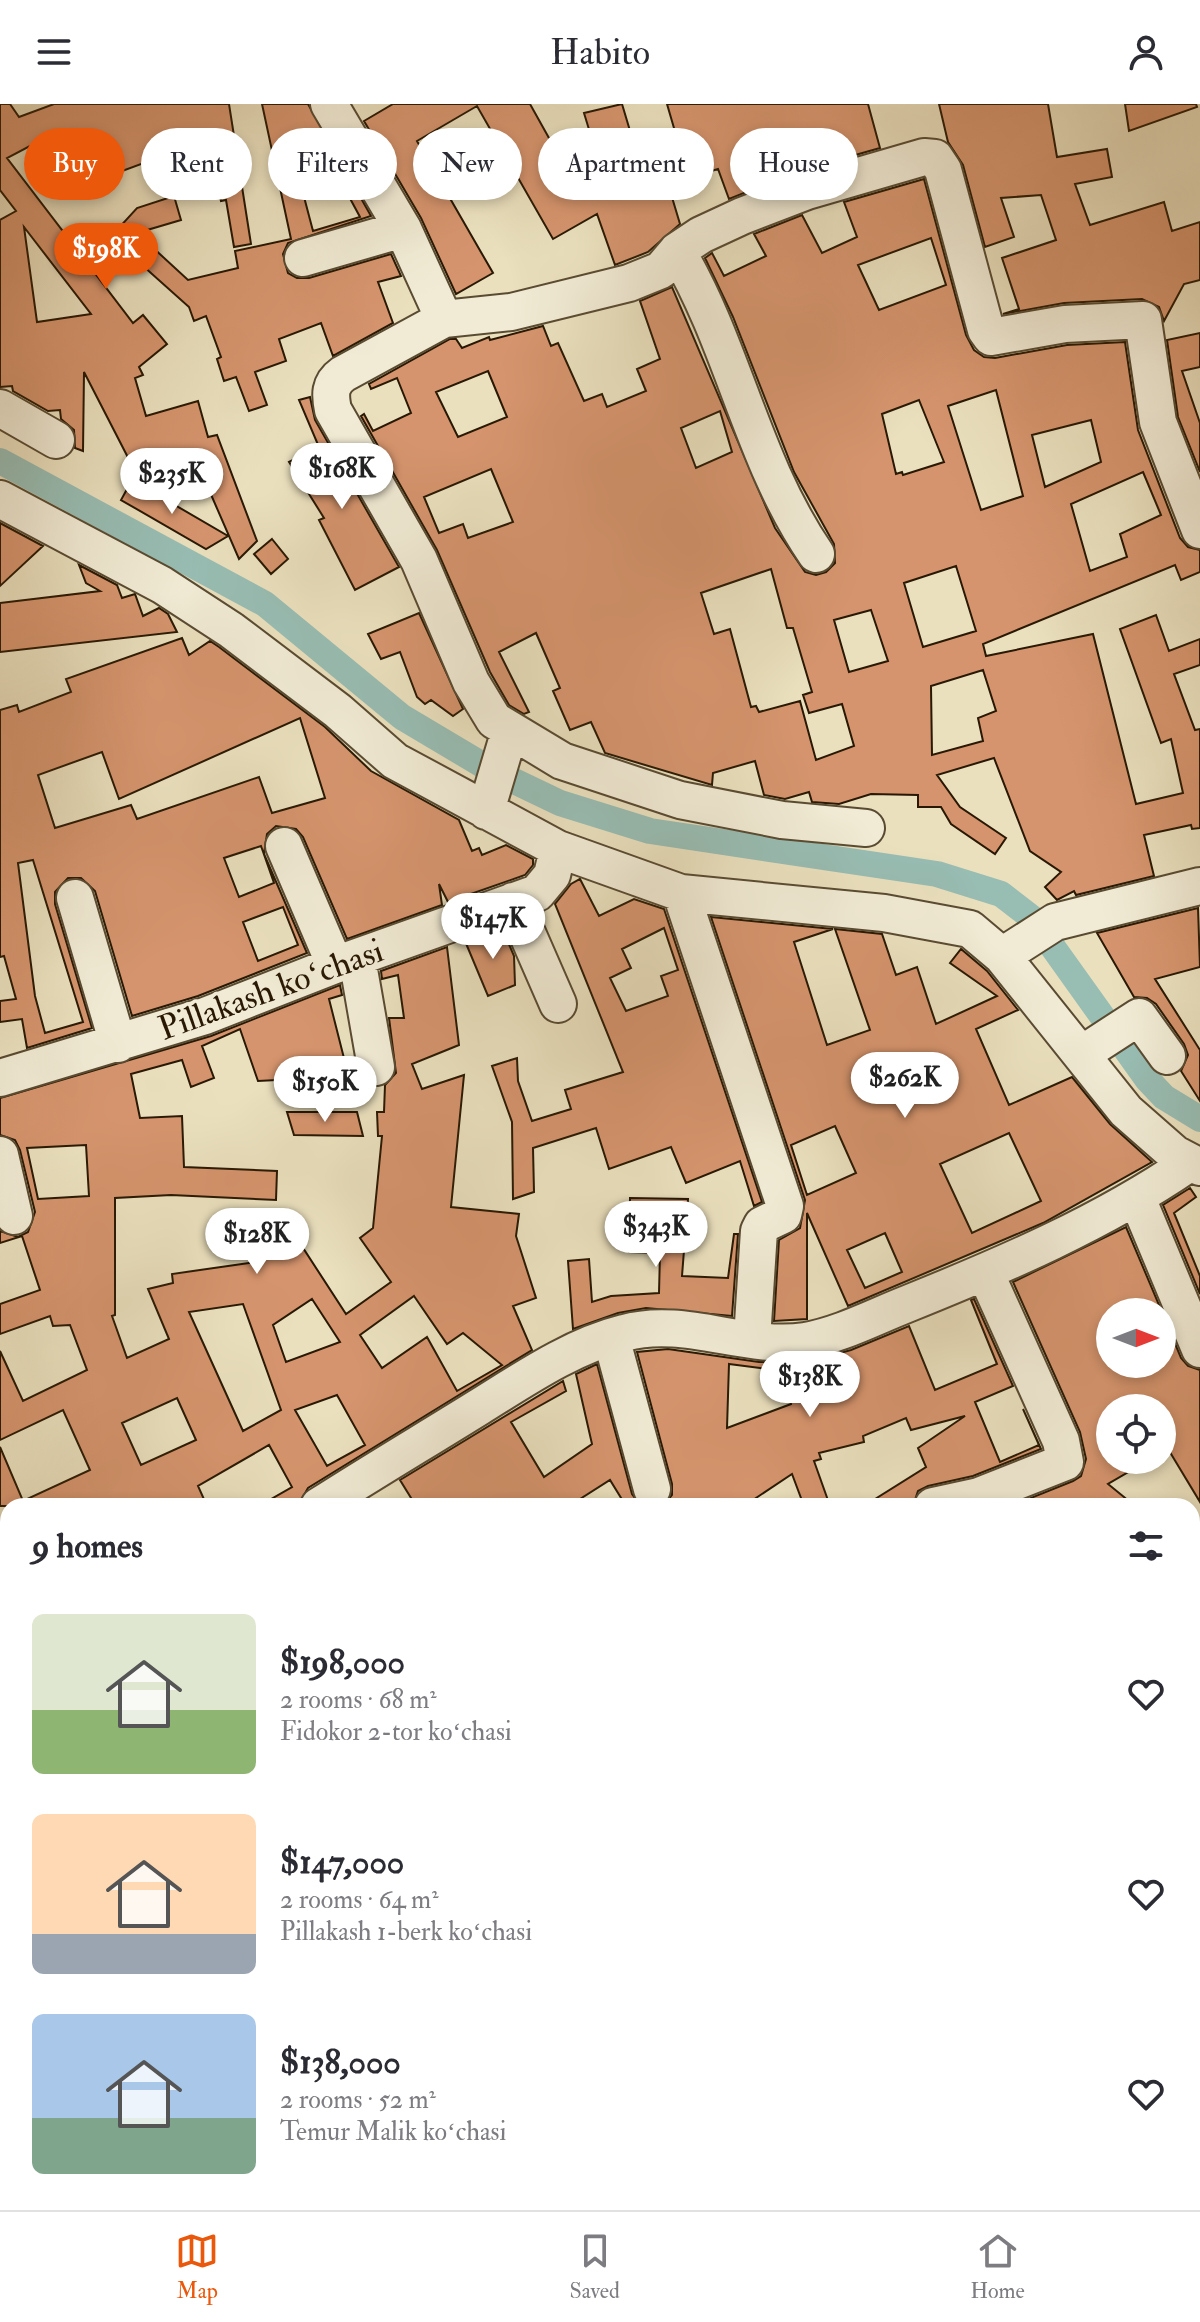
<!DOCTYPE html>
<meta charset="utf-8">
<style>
:root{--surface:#fff;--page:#f7f7f7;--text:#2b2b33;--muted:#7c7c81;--line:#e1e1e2;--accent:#ea580c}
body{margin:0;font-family:"IM FELL Double Pica",serif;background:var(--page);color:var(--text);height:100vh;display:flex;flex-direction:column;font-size:30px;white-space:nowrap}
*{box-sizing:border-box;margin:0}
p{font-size:26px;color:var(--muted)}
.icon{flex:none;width:44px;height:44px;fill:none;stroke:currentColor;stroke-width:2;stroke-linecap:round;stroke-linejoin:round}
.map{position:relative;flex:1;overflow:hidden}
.panel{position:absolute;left:0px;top:1394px;width:1200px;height:712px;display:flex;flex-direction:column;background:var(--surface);border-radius:24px 24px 0 0;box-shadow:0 4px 12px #0003}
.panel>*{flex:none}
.hud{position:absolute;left:24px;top:24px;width:1152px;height:72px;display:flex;gap:16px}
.needle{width:52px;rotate:90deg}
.buttons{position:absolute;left:1096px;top:1194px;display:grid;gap:16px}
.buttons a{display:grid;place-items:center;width:80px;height:80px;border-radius:50%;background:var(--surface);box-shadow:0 4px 12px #0003;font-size:40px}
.price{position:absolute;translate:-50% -68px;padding:0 18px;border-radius:28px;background:#fff;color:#222;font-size:26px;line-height:52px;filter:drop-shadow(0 2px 4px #0008)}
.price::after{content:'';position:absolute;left:50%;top:48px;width:24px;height:18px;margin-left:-12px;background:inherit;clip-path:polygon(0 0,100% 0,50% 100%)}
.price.active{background:var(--accent);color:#fff}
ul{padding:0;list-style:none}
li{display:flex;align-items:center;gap:24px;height:200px;padding:0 32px}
li span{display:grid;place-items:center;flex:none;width:224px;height:160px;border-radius:12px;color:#555}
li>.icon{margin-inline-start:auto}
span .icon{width:96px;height:96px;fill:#fffc;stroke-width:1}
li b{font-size:34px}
h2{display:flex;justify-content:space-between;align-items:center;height:96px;padding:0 32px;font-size:34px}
.tag{padding:0 28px;border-radius:36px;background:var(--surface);box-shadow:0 4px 12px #0003;font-size:28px;line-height:72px}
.tag.active{background:var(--accent);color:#fff}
header{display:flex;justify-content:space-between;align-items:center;height:104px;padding:0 32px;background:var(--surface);font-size:36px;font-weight:600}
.dock{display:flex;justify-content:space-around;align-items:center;height:112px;border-top:2px solid var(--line);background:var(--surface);font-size:22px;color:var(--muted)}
.dock a{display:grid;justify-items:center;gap:4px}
.dock .active{color:var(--accent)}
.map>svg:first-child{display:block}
</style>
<header><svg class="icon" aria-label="menu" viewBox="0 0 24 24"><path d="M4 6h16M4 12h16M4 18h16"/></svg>Habito<svg class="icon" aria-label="person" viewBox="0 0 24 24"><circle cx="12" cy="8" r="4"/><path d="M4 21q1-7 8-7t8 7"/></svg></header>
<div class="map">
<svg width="1200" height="2106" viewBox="0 0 1200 2106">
<rect width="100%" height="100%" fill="#eae0be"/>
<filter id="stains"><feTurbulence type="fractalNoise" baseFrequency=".0025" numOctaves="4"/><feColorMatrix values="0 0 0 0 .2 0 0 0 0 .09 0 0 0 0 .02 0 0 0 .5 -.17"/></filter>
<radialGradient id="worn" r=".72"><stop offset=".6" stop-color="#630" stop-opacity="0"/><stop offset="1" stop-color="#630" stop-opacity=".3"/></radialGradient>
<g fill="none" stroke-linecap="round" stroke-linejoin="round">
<path stroke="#98bdb3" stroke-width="26" d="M0 357 265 500 402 613 491 666 560 699 650 727 937 770 1001 790 1032 814 1147 975 1164 993 1200 1015"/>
</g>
<path fill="#d5946d" stroke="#291904" stroke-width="2" fill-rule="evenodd" d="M0 0H10L19 13 54 0H229L251 140 234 143 226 96 221 97 206 36 106 73 93 35 55 49 49 32 7 54 133 219 143 211 167 240 139 263 143 271 135 274 146 312 198 297 208 333 217 331 257 437 239 455 196 356 137 371 84 268 83 347 75 344 74 326 61 315 60 306 48 307 13 287 12 282 0 283V116L16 107 0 86ZM24 123 91 210 37 218Z
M262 0H308L371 112 288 139 283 150 288 169 297 174H309L391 150 401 172 378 178 393 219 333 252 321 219 279 235 286 257 255 268 267 301 249 307 236 273 224 277 217 255 221 253 206 212 194 217 189 203 114 136 105 139 137 104 174 92 181 116 137 129 188 176 238 164 235 147 291 135ZM339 74 360 113 313 127 303 89Z
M393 0H530L554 43 591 32 584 9 622 0 642 67 683 55 667 0H868L880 44 799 67 729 95 718 65 668 80 680 120 648 148 615 161 597 110 553 135 477 2 417 37 493 169 456 190 421 114 364 17Z
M939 0H1048L1057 53 1107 45 1112 73 1075 80 1090 121 1164 98 1172 127 1200 118V176L1184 180 1164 217 1159 203 1142 195 1064 199 1003 210 1019 205 1002 154 1056 136 1041 91 1001 94 1014 133 985 143 963 61 948 38Z
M1125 0H1196L1197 3 1129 27Z
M924 75 966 231 974 246 984 253 995 254 1067 241 1125 238 1138 326 1180 434 1188 443 1200 446V468L1181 476 1175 461 983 540 986 552 1093 530 1136 700 1183 689 1171 635 1161 639 1120 525 1156 511 1169 547 1200 535V561L1174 570 1195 626 1200 625V724L1192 725 1191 721 1144 731 1154 772 1076 791 1074 787 1057 796 1045 783 1061 768 1030 747 994 654 937 671 960 703 1006 734 995 750 951 720 941 703H918V691L871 690 839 700 812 698 809 688 785 695 764 691 755 657 713 669 712 681 605 649 591 618 570 626 553 587 560 584 536 529 499 548 529 608 524 610 509 601 490 568 437 446 361 312 364 310 373 327 411 309 397 274 371 285 369 280 450 235H456L462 244 489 233 490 236 543 222 551 242 558 239 584 297 602 290 607 303 646 287 637 265 660 255 640 197 672 183 775 424 805 468 816 471 826 468 835 459 834 440 794 368 733 213 705 154 712 149 724 172 766 152 754 130 802 111 822 149 857 133 844 98ZM931 134 946 181 879 206 858 161ZM488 267 507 313 458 333 436 288ZM996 286 1023 392 981 406 948 302ZM919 296 944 358 903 371 902 368 896 370 882 310ZM720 307 732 348 696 364 681 324ZM1091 316 1101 358 1045 383 1032 331ZM491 365 513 418 468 434 463 420 439 429 424 393ZM1143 368 1161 411 1120 430 1127 453 1090 467 1071 400ZM956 462 976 527 923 543 904 479ZM771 465 787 524H793L812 588 803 591 809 609 842 600 854 642 816 656 800 597 759 608 756 602 751 603 730 525 714 530 701 489ZM871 506 888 557 849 568 834 516ZM983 566 996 607 978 614 983 637 932 651 931 582Z
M1200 229V263L1182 267 1200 319V368L1178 313 1167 236Z
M310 293 315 316 399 463 355 486 319 416 324 414 289 358 319 343 299 296Z
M132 376 228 432 206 445 121 396Z
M0 419 43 442 0 482Z
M272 435 288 455 271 470 254 450Z
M79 461 117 481 122 494 135 490 143 512 159 504 168 510 177 528 0 548V499L100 487 86 479Z
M419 509 463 605 453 612 431 596 425 600 417 593 400 548 381 555 368 530Z
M182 534 189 551 210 537 219 543 325 623 371 667 459 716 472 747 479 744 482 751 506 741 533 755V761L525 771 448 798 439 780 442 801 347 835 303 733 296 725 276 722 267 730 264 750 307 849 198 892 132 912 95 787 81 774H68L55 788V800L92 924 27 944 22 915 0 918V897L16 895 4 852 0 853V606L17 601 19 608 71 588 66 575ZM300 614 325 694 272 709 259 673 137 715 131 701 55 724 38 671 102 648 119 695ZM261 742 274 779 239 793 224 754ZM33 756 83 918 45 929 35 892 18 759ZM283 803 298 841 258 857 243 818Z
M580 775 599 812 634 795 664 805 762 1098 754 1102 740 1057 686 1079 671 1043 609 1065 596 1024 533 1044 534 1088 513 1095 512 1018 492 962 517 954 518 977 532 1017 571 1005 565 986 623 968 555 800 571 780ZM664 824 678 866 661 872 668 892 626 907 610 874 631 864 622 845Z
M1198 804 1200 863 1155 875 1200 946V997L1181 967 1188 951 1184 940 1156 900 1147 894 1134 893 1097 829Z
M711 813 833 825 794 838 827 941 870 926 835 825 882 830 896 871 917 863 936 920 997 892 950 859 961 845 987 867 1018 906 976 925 1009 1001 1072 973 1110 1020 1152 1058 1043 1119 848 1202 807 1109V1215L774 1217 779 1136 800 1124 805 1096ZM835 1022 856 1069 807 1091 791 1041ZM1009 1029 1041 1097 972 1129 940 1060ZM885 1129 902 1168 865 1184 847 1146Z
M502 824 514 852 515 881 488 892 465 837Z
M447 843 459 941 412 960 422 985 464 971 451 1103 519 1110 516 1132 536 1194 513 1202 532 1246 308 1384 298 1402H259L292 1383 269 1341 198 1382 207 1402H0V1343L23 1397 90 1366 63 1306 0 1336V1247L23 1297 87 1266 70 1221 53 1222 50 1212 0 1230V1200L40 1186 22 1132 0 1139V1127L18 1133 28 1128 35 1108 20 1046 15 1036 0 1031V994L211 932 340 881 342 891 329 895 348 970 281 986 277 976 258 977 240 925 202 942 214 974 191 983 182 956 131 970 140 1014 182 1012 184 1063 277 1067 276 1096 171 1091 115 1094V1211L112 1212 127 1254 169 1235 148 1185 173 1179 172 1170 256 1158 240 1143 273 1109 292 1127 346 1210 391 1178 360 1134 373 1124 382 1032H378L377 1008H384L385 981 396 969 389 914H404L398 871 382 875 381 867ZM86 1041 89 1092 38 1095 27 1044ZM414 1192 447 1240 463 1229 502 1261 457 1287 427 1233 382 1264 360 1231ZM312 1195 340 1238 286 1258 273 1221ZM243 1200 281 1306 243 1327 189 1208ZM337 1291 365 1341 327 1362 295 1306ZM177 1294 196 1336 141 1361 122 1319Z
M287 1008H357L363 1032 294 1031Z
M1190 1084 1196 1093 1174 1109 1200 1172V1190L1163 1101Z
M630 1094 688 1095 682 1172 728 1174 734 1130H738L732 1212 646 1204 618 1209 573 1225 568 1157 589 1155 592 1198 611 1192 659 1189 660 1149 629 1148Z
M1126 1123 1162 1208H1110V1260H1162V1208L1181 1254 1188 1262 1200 1266V1398L1162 1335V1304H1110V1356H1149L1108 1380 1135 1402H1011L1073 1377 1081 1372 1086 1355 1080 1328 1013 1178Z
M974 1195 1013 1282 975 1298 1000 1358 1039 1341 1023 1305 1041 1345 973 1372 928 1382 918 1387 913 1402H864L926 1363 918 1344 965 1312 911 1326 906 1314 863 1332 864 1338 819 1349 821 1355 814 1357 830 1402H804L792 1370 744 1402H663L672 1391V1380L637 1248 668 1245 759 1258H806L851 1246 909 1222 935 1286 997 1260 971 1196ZM729 1260 783 1267 791 1300 727 1324Z
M597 1260 632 1390 641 1402H626L610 1376 569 1402H416L400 1376 563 1277 566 1287 511 1318 544 1373 592 1340 576 1270Z"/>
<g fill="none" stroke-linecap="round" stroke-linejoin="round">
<g stroke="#594b32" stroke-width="40">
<path id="minor" d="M329 0 403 125 444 215
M677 147C734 243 752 357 816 450
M303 154 403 125
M444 215 511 208 629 179 661 166 677 147 701 131 742 112 807 87 924 53 935 54 943 66 986 226 991 233 1065 220 1143 216 1158 318 1200 426
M444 215 343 270C329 280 330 291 333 306L419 456 471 578 494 616 562 657 680 696 782 716 866 724
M0 304 56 336
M0 395 162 481 231 526 338 607 395 657 558 745 681 789 884 809 970 825 1002 852 1126 1007 1175 1050 1200 1063
M486 707 510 626
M284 742 335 861
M681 789 785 1102 783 1111 762 1121 759 1127 752 1235
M75 794 118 940
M513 797 558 900
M1002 852 1055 818 1200 782
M357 854 376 963
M1082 950 1139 913 1167 952
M0 974 205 912 335 861 537 789 552 771 558 745
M0 1051 14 1112
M1137 1094 1200 1245
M611 1233 652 1385
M319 1402C372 1368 426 1336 479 1303 524 1275 572 1242 624 1229 684 1212 745 1246 805 1237 840 1231 874 1213 907 1200 1004 1161 1102 1119 1188 1060
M933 1402 979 1392 1065 1358 1061 1337 985 1168
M0 1527 8 1536
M452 2098 458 2106
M22 2106 33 2098
M1048 2106 1058 2098"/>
</g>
<use href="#minor" stroke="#f1ebd5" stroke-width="36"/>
</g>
<g text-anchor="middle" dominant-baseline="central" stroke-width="7" stroke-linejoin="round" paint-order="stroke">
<g font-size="34" fill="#291904" stroke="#f1ebd5">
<text transform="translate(271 886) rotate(-20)">Pillakash koʻchasi</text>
</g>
</g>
<rect width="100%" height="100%" filter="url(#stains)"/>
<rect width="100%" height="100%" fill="url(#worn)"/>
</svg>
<div class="buttons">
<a><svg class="needle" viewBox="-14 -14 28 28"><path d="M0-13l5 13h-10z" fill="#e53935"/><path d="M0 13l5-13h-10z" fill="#7c7c81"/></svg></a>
<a><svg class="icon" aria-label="locate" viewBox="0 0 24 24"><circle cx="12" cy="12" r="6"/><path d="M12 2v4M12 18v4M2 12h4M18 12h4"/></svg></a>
</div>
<b class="price active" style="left:106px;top:187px">$198K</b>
<b class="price" style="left:342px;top:407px">$168K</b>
<b class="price" style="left:172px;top:412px">$235K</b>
<b class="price" style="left:493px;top:857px">$147K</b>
<b class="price" style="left:905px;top:1016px">$262K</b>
<b class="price" style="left:325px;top:1020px">$150K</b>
<b class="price" style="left:656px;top:1165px">$343K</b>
<b class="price" style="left:257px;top:1172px">$128K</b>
<b class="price" style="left:810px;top:1315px">$138K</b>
<div class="hud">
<a class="tag active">Buy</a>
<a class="tag">Rent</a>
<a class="tag">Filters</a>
<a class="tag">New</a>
<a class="tag">Apartment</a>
<a class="tag">House</a>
</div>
<section class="panel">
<h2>9 homes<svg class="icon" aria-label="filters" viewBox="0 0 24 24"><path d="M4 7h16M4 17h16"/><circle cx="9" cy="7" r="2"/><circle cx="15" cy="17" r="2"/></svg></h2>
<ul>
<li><span style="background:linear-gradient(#dfe7d0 60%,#8fb573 0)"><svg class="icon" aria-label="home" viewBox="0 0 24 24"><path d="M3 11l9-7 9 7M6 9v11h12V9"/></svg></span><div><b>$198,000</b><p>2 rooms · 68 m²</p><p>Fidokor 2-tor koʻchasi</p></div><svg class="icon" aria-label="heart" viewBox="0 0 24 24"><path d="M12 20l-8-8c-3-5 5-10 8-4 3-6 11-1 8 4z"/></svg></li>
<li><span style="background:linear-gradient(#ffd9b3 75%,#9aa5b1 0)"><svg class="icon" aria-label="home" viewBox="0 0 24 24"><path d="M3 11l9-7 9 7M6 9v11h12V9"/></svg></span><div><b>$147,000</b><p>2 rooms · 64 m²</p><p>Pillakash 1-berk koʻchasi</p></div><svg class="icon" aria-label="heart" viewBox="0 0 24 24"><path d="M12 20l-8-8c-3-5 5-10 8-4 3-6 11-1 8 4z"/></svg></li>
<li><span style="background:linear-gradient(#a9c7e8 65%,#7fa58c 0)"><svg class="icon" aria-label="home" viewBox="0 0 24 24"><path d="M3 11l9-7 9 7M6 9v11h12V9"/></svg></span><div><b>$138,000</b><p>2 rooms · 52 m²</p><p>Temur Malik koʻchasi</p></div><svg class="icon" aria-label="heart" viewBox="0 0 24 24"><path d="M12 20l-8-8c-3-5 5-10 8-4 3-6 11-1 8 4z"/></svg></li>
</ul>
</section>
</div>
<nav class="dock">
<a class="active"><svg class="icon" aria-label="map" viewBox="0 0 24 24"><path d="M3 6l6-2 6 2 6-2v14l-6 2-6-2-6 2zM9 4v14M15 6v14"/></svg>Map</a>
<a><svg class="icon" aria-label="saved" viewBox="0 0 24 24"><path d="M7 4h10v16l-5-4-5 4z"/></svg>Saved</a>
<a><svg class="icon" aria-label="home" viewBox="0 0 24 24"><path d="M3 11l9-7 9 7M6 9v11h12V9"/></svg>Home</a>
</nav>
